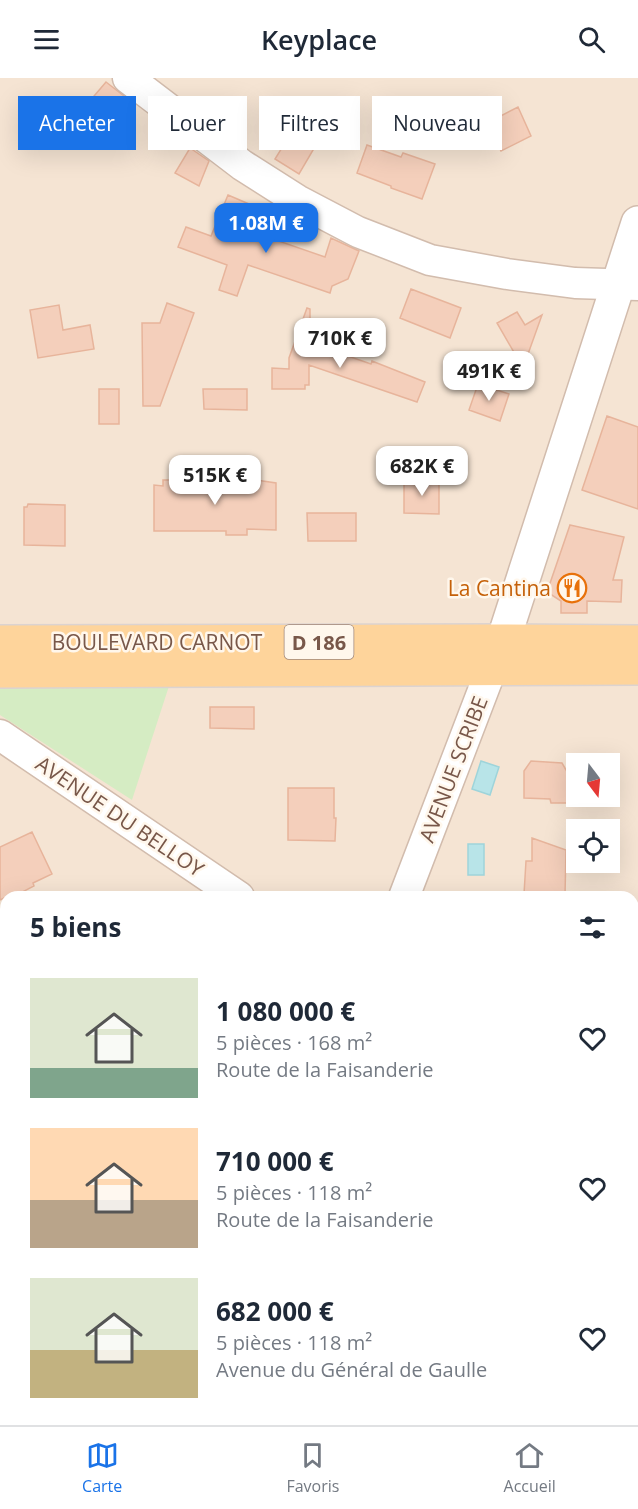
<!DOCTYPE html>
<html lang="fr">
<meta charset="utf-8">
<style>
:root{--surface:#fff;--page:#f6f6f7;--text:#1f2937;--muted:#747a83;--line:#e0e1e3;--accent:#1a73e8}
body{margin:0;font-family:"Open Sans",sans-serif;background:var(--page);color:var(--text);height:100vh;display:flex;flex-direction:column;font-size:22px;white-space:nowrap}
*{box-sizing:border-box;margin:0}
p{font-size:20px;color:var(--muted)}
.icon{flex:none;width:33px;height:33px;fill:none;stroke:currentColor;stroke-width:2;stroke-linecap:round;stroke-linejoin:round}
.map{position:relative;flex:1;overflow:hidden}
.panel{position:absolute;left:0px;top:813px;width:639px;height:534px;display:flex;flex-direction:column;background:var(--surface);border-radius:18px 18px 0 0;box-shadow:0 6px 24px #0002}
.panel>*{flex:none}
.top-card{position:absolute;left:18px;top:18px;width:603px;height:54px;display:flex;gap:12px}
.needle{width:39px;rotate:164deg}
.controls{position:absolute;left:566px;top:675px;display:grid;gap:12px}
.controls a{display:grid;place-items:center;width:54px;height:54px;border-radius:0px;background:var(--surface);box-shadow:0 6px 24px #0002;font-size:30px}
.price{position:absolute;translate:-50% -51px;padding:0 14px;border-radius:12px;background:#fff;color:#222;font-size:20px;line-height:39px;filter:drop-shadow(0 2px 3px #0008)}
.price::after{content:'';position:absolute;left:50%;top:36px;width:18px;height:14px;margin-left:-9px;background:inherit;clip-path:polygon(0 0,100% 0,50% 100%)}
.price.current{background:var(--accent);color:#fff}
ul{padding:0;list-style:none}
li{display:flex;align-items:center;gap:18px;height:150px;padding:0 30px}
li span{display:grid;place-items:center;flex:none;width:168px;height:120px;border-radius:0px;color:#555}
li>.icon{margin-inline-start:auto}
span .icon{width:72px;height:72px;fill:#fffc;stroke-width:1}
li b{font-size:26px}
h2{display:flex;justify-content:space-between;align-items:center;height:72px;padding:0 30px;font-size:26px}
.pill{padding:0 21px;border-radius:0px;background:var(--surface);box-shadow:0 6px 24px #0002;font-size:21px;line-height:54px}
.pill.current{background:var(--accent);color:#fff}
header{display:flex;justify-content:space-between;align-items:center;height:78px;padding:0 30px;background:var(--surface);font-size:27px;font-weight:600}
.menu{display:flex;justify-content:space-around;align-items:center;height:84px;border-top:2px solid var(--line);background:var(--surface);font-size:16px;color:var(--muted)}
.menu a{display:grid;justify-items:center;gap:3px}
.menu .current{color:var(--accent)}
.map>svg:first-child{display:block}
</style>
<header><svg class="icon" aria-label="menu" viewBox="0 0 24 24"><path d="M4 6h16M4 12h16M4 18h16"/></svg>Keyplace<svg class="icon" aria-label="search" viewBox="0 0 24 24"><circle cx="10" cy="10" r="6"/><path d="M15 15l6 6"/></svg></header>
<div class="map">
<svg width="638" height="1347" viewBox="0 0 638 1347">
<rect width="100%" height="100%" fill="#fdf3e5"/>
<path fill="#f5e4d3" fill-rule="evenodd" d="M0 0H638V1347H0ZM576 686H609V718H576ZM576 752H609V784H576ZM6 819H633V1341H6Z"/>
<path fill="#d5ecc3" d="M170 605 132 722 0 637V607Z
M395 1341H574L583 1347H404Z"/>
<path fill="#b8e4e8" stroke="#9ed4da" stroke-width="1.5" d="M481 683 499 689 490 717 472 711Z
M468 766H484V797H468Z
M633 1136H638V1347H583L574 1341H633Z"/>
<path fill="#f4cfbb" stroke="#e7b49b" stroke-width="1.5" d="M106 4 124 18 106 39 89 24Z
M518 29 531 58 501 73 487 45Z
M304 34 321 45 323 55 299 96 275 81Z
M367 67 401 79 403 75 435 86 422 121 391 110V108L357 95Z
M190 70 209 83 199 108 175 95Z
M228 117 249 126 241 150 325 179 331 160 359 173 348 201 332 208 330 215 248 187 237 218 219 212 227 187 178 169 186 149 211 158Z
M411 211 461 230 450 260 400 240Z
M167 225 194 235 160 328H143L142 245H160Z
M59 227 63 252 90 247 94 271 38 280 30 232Z
M307 230 310 231V265L371 286 372 283 425 304 417 324 309 287V307H305V311H272V290L289 291V280Z
M517 234 525 247 542 237 523 290 497 245Z
M478 306 509 316 500 343 469 332Z
M99 311H119V346H99Z
M203 311H247V332L204 331Z
M607 338 638 349V431L582 412Z
M213 400 256 402 276 405V452L247 451V457H226V453H154V407L163 408V402H213Z
M404 402 439 403V436L404 435Z
M28 426 65 427V468L24 467V429H27Z
M307 435H356V463H308Z
M570 447 624 459 613 502H622L621 524 587 523V535H561V523L547 514Z
M210 629H254V651L210 650Z
M531 683 562 685 569 697 568 725H551L550 721 524 720V693Z
M288 710H334V740H336L335 763 288 762Z
M32 754 52 796 33 805 34 808 15 818 14 815 0 822V769Z
M532 760 566 772 565 817 524 816 526 783H532Z"/>
<g fill="none" stroke-linecap="round" stroke-linejoin="round">
<g stroke="#d2bcad" stroke-width="33">
<path id="minor" d="M128 0 242 87 297 122 358 154 430 182 507 196 575 205 638 207
M0 657 239 819
M404 819 499 571
M0 987 6 1000
M633 1082 638 1086
M0 1135 6 1141
M190 1341 194 1347"/>
</g>
<g stroke="#d2bcad" stroke-width="36">
<path id="tertiary" d="M503 563 638 145"/>
</g>
<g stroke="#dcd3d0" stroke-width="36">
<path id="primary" d="M0 564 503 563 638 564
M0 593 638 590"/>
</g>
<path stroke="#d9b29e" stroke-width="4" stroke-dasharray="1.5 4.5" stroke-linecap="butt" d="M454 1341 462 1347"/>
<use href="#minor" stroke="#fff" stroke-width="30"/>
<use href="#tertiary" stroke="#fff" stroke-width="33"/>
<use href="#primary" stroke="#fed49b" stroke-width="33"/>
</g>
<defs>
<g id="restaurant-ring" transform="scale(1.5)"><circle r="9.5" fill="#fff7ec" stroke="#e8710a" stroke-width="1.5"/><path d="M-5-6h1v4h1v-4h1v4h1v-4h1v5L-1.5 .5V6h-2V.5L-5-1ZM5-6V6H3V1.5H1.5Q1.5-4 5-6Z" fill="#e8710a"/></g>
</defs>
<g fill-rule="evenodd">
<use href="#restaurant-ring" x="572" y="510"/>
</g>
<g text-anchor="middle" dominant-baseline="central" stroke-width="5" stroke-linejoin="round" paint-order="stroke">
<rect fill="#fff7ec" stroke="#a0877a" stroke-width="1.5" x="284.5" y="547" width="69" height="34" rx="4.5"/>
<g font-size="20" font-weight="bold" fill="#785749">
<text x="319" y="564">D 186</text>
</g>
<g font-size="21" fill="#c56008" stroke="#fff7ec" text-anchor="end">
<text x="551" y="510">La Cantina</text>
</g>
<g font-size="21" fill="#785749" stroke="#fff7ec">
<text x="157" y="564">BOULEVARD CARNOT</text>
<text transform="translate(453 691) rotate(-69)">AVENUE SCRIBE</text>
<text transform="translate(120 738) rotate(34)">AVENUE DU BELLOY</text>
</g>
</g>
</svg>
<div class="controls">
<a><svg class="needle" viewBox="-14 -14 28 28"><path d="M0-13l5 13h-10z" fill="#e53935"/><path d="M0 13l5-13h-10z" fill="#747a83"/></svg></a>
<a><svg class="icon" aria-label="locate" viewBox="0 0 24 24"><circle cx="12" cy="12" r="6"/><path d="M12 2v4M12 18v4M2 12h4M18 12h4"/></svg></a>
</div>
<b class="price current" style="left:266px;top:176px">1.08M €</b>
<b class="price" style="left:340px;top:291px">710K €</b>
<b class="price" style="left:489px;top:324px">491K €</b>
<b class="price" style="left:422px;top:419px">682K €</b>
<b class="price" style="left:215px;top:428px">515K €</b>
<div class="top-card">
<a class="pill current">Acheter</a>
<a class="pill">Louer</a>
<a class="pill">Filtres</a>
<a class="pill">Nouveau</a>
</div>
<section class="panel">
<h2>5 biens<svg class="icon" aria-label="filters" viewBox="0 0 24 24"><path d="M4 7h16M4 17h16"/><circle cx="9" cy="7" r="2"/><circle cx="15" cy="17" r="2"/></svg></h2>
<ul>
<li><span style="background:linear-gradient(#dfe7d0 75%,#7fa58c 0)"><svg class="icon" aria-label="home" viewBox="0 0 24 24"><path d="M3 11l9-7 9 7M6 9v11h12V9"/></svg></span><div><b>1 080 000 €</b><p>5 pièces · 168 m²</p><p>Route de la Faisanderie</p></div><svg class="icon" aria-label="heart" viewBox="0 0 24 24"><path d="M12 20l-8-8c-3-5 5-10 8-4 3-6 11-1 8 4z"/></svg></li>
<li><span style="background:linear-gradient(#ffd9b3 60%,#b9a48a 0)"><svg class="icon" aria-label="home" viewBox="0 0 24 24"><path d="M3 11l9-7 9 7M6 9v11h12V9"/></svg></span><div><b>710 000 €</b><p>5 pièces · 118 m²</p><p>Route de la Faisanderie</p></div><svg class="icon" aria-label="heart" viewBox="0 0 24 24"><path d="M12 20l-8-8c-3-5 5-10 8-4 3-6 11-1 8 4z"/></svg></li>
<li><span style="background:linear-gradient(#dfe7d0 60%,#c2b280 0)"><svg class="icon" aria-label="home" viewBox="0 0 24 24"><path d="M3 11l9-7 9 7M6 9v11h12V9"/></svg></span><div><b>682 000 €</b><p>5 pièces · 118 m²</p><p>Avenue du Général de Gaulle</p></div><svg class="icon" aria-label="heart" viewBox="0 0 24 24"><path d="M12 20l-8-8c-3-5 5-10 8-4 3-6 11-1 8 4z"/></svg></li>
</ul>
</section>
</div>
<nav class="menu">
<a class="current"><svg class="icon" aria-label="map" viewBox="0 0 24 24"><path d="M3 6l6-2 6 2 6-2v14l-6 2-6-2-6 2zM9 4v14M15 6v14"/></svg>Carte</a>
<a><svg class="icon" aria-label="saved" viewBox="0 0 24 24"><path d="M7 4h10v16l-5-4-5 4z"/></svg>Favoris</a>
<a><svg class="icon" aria-label="home" viewBox="0 0 24 24"><path d="M3 11l9-7 9 7M6 9v11h12V9"/></svg>Accueil</a>
</nav>
